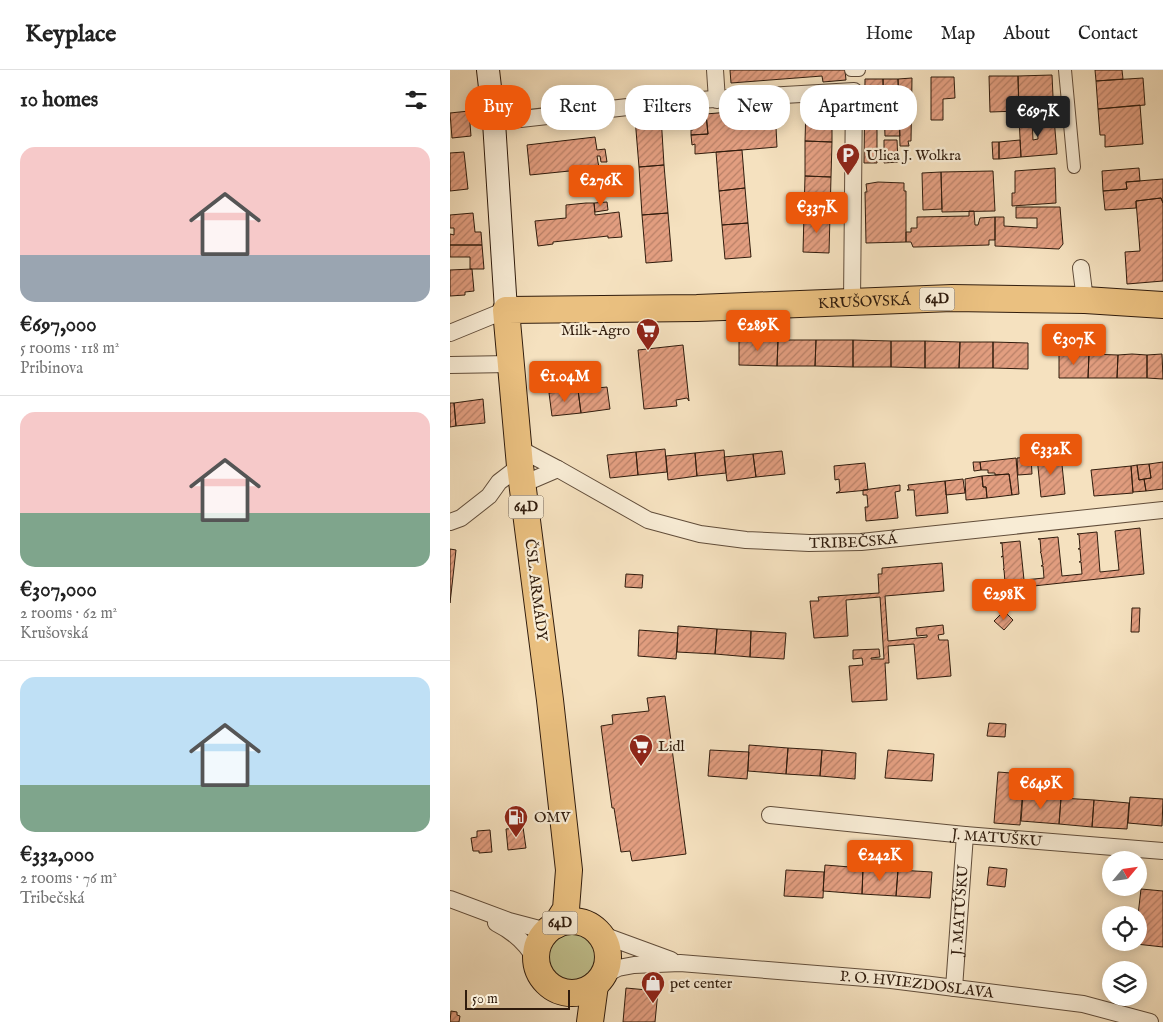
<!DOCTYPE html>
<meta charset="utf-8">
<style>
:root{--surface:#fff;--page:#f6f6f6;--text:#222;--muted:#767676;--line:#e0e0e0;--accent:#ea580c}
body{margin:0;font-family:"IM FELL English",serif;background:var(--page);color:var(--text);height:100vh;display:flex;flex-direction:column;font-size:19px;white-space:nowrap}
*{box-sizing:border-box;margin:0}
p{font-size:16px;color:var(--muted)}
.icon{flex:none;width:28px;height:28px;fill:none;stroke:currentColor;stroke-width:2;stroke-linecap:round;stroke-linejoin:round}
.map{position:relative;flex:1;overflow:hidden}
.drawer{display:flex;flex-direction:column;background:var(--surface);width:450px}
.drawer>*{flex:none}
.hud{position:absolute;left:15px;top:15px;width:475px;height:45px;display:flex;gap:10px}
.needle{width:32px;rotate:61deg}
.buttons{position:absolute;left:652px;top:781px;display:grid;gap:10px}
.buttons a{display:grid;place-items:center;width:45px;height:45px;border-radius:50%;background:var(--surface);box-shadow:0 2px 12px #0003;font-size:25px}
.scale{position:absolute;left:15px;bottom:12px;width:105px;box-sizing:border-box;padding-left:5px;border:2px solid #301c0d;border-top:0;font-size:14px;line-height:18px;white-space:nowrap;color:#301c0d;-webkit-text-stroke:4px #f8ecd5;paint-order:stroke}
.price{position:absolute;translate:-50% -42px;padding:0 11px;border-radius:5px;background:var(--accent);color:#fff;font-size:16px;line-height:32px;filter:drop-shadow(0 1px 2px #0008)}
.price::after{content:'';position:absolute;left:50%;top:30px;width:15px;height:11px;margin-left:-8px;background:inherit;clip-path:polygon(0 0,100% 0,50% 100%)}
.price.current{background:#222;color:#fff}
ul{padding:0;list-style:none}
li{display:grid;align-content:center;gap:10px;height:265px;padding:0 20px}
li+li{border-top:1px solid var(--line)}
li span{display:grid;place-items:center;height:155px;border-radius:15px;color:#555}
li>.icon{margin-inline-start:auto}
span .icon{width:90px;height:90px;fill:#fffc;stroke-width:1}
li b{font-size:21px}
h2{display:flex;justify-content:space-between;align-items:center;height:60px;padding:0 20px;font-size:21px}
.pill{padding:0 18px;border-radius:20px;background:var(--surface);box-shadow:0 2px 12px #0003;font-size:18px;line-height:45px}
.pill.current{background:var(--accent);color:#fff}
header{display:flex;align-items:center;gap:30px;box-sizing:border-box;height:70px;padding:0 25px;background:var(--surface);border-bottom:1px solid var(--line)}
header strong{font-size:24px}
nav{display:flex;gap:28px;margin-inline-start:auto;font-size:18px}
main{display:flex;flex:1;min-height:0}
.map>svg:first-child{display:block}
</style>
<header>
<strong>Keyplace</strong>
<nav><a>Home</a><a>Map</a><a>About</a><a>Contact</a></nav>
</header>
<main>
<section class="drawer">
<h2>10 homes<svg class="icon" aria-label="filters" viewBox="0 0 24 24"><path d="M4 7h16M4 17h16"/><circle cx="9" cy="7" r="2"/><circle cx="15" cy="17" r="2"/></svg></h2>
<ul>
<li><span style="background:linear-gradient(#f6c9c9 70%,#9aa5b1 0)"><svg class="icon" aria-label="home" viewBox="0 0 24 24"><path d="M3 11l9-7 9 7M6 9v11h12V9"/></svg></span><div><b>€697,000</b><p>5 rooms · 118 m²</p><p>Pribinova</p></div></li>
<li><span style="background:linear-gradient(#f6c9c9 65%,#7fa58c 0)"><svg class="icon" aria-label="home" viewBox="0 0 24 24"><path d="M3 11l9-7 9 7M6 9v11h12V9"/></svg></span><div><b>€307,000</b><p>2 rooms · 62 m²</p><p>Krušovská</p></div></li>
<li><span style="background:linear-gradient(#bfe0f5 70%,#7fa58c 0)"><svg class="icon" aria-label="home" viewBox="0 0 24 24"><path d="M3 11l9-7 9 7M6 9v11h12V9"/></svg></span><div><b>€332,000</b><p>2 rooms · 76 m²</p><p>Tribečská</p></div></li>
</ul>
</section>
<div class="map">
<svg width="713" height="952" viewBox="0 0 713 952">
<defs>
<pattern id="building-hatch" width="6" height="6" patternUnits="userSpaceOnUse" patternTransform="scale(1.25)"><rect width="6" height="6" fill="#e29e80"/><path d="M-1 1l2-2M0 6l6-6M5 7l2-2" fill="none" stroke="#b88067"/></pattern>
</defs>
<rect width="100%" height="100%" fill="#f5e1bf"/>
<filter id="stains"><feTurbulence type="fractalNoise" baseFrequency=".004" numOctaves="4"/><feColorMatrix values="0 0 0 0 .2 0 0 0 0 .09 0 0 0 0 .02 0 0 0 .5 -.17"/></filter>
<radialGradient id="worn" r=".72"><stop offset=".6" stop-color="#630" stop-opacity="0"/><stop offset="1" stop-color="#630" stop-opacity=".3"/></radialGradient>
<path fill="#c1c18e" stroke="#786e4e" d="M97 887a25 25 0 1 1 50 0a25 25 0 1 1-50 0Z"/>
<path fill="url(#building-hatch)" stroke="#301c0d" d="M280 0H395L396 10 373 12 372 6 281 13Z
M645 0H672L673 9 646 11Z
M602 5 604 48H569L568 6Z
M539 6H568L569 41 540 42Z
M481 7H504L505 28 493 29V50H481Z
M462 8 461 71H458L459 76H450L448 9Z
M693 8 695 35 648 39 646 11Z
M415 9H433V50H427V93H414Z
M433 9H448L450 66H435Z
M690 35 693 74 655 77V65H650L648 39Z
M356 37 382 38V72L355 71Z
M325 38 327 77 245 84V74L242 75 241 65 258 64 256 44Z
M19 41 21 66 2 68 0 43Z
M256 44 258 64 241 65V60H243L242 45Z
M211 46 214 95 189 97 185 48Z
M569 48H582L583 70 588 69 587 48H604L607 84 571 87Z
M145 67 147 80 155 79 157 92H151L150 86H147L149 98 80 105 77 75Z
M434 70H447L448 92 434 93Z
M570 70 571 87 549 89V72Z
M355 71 382 72 381 107 355 106Z
M542 72H549V89H543Z
M292 80 295 118 269 121 266 82Z
M14 82 18 119 0 121V83Z
M214 95 218 143 192 145 189 97Z
M605 98 606 133 562 136V123H565V101Z
M689 98 690 111 676 112 677 119 653 121 652 101Z
M543 101 545 141 492 142 491 102Z
M491 102 492 139 473 140 472 103Z
M355 106 381 107 380 145 354 144Z
M713 109V133L711 128 686 131V138L655 140 653 121 677 119 676 112Z
M428 112 454 113V121H456V172L416 173 415 122H417L416 114Z
M295 118 298 153 272 155 269 121Z
M711 128 713 133V211L677 214 675 182 690 181 686 131Z
M157 132 158 140 145 142 144 133Z
M136 133H144L145 145 169 142 172 167 158 168V166L103 172V174L88 176 85 151 116 148V135Z
M566 137H610L613 174 609 179 545 176V147H554V156L587 158V148H566Z
M519 141H524L525 155H528L530 148 545 147V170H539V175L466 177H463L461 172H456V162H461V158H467V147L519 146Z
M23 143 25 162H31L32 175H0V164L4 165V158H0V145Z
M218 143 222 191 196 193 192 145Z
M354 144 380 145 379 183 353 182Z
M298 153 301 187 275 189 272 155Z
M0 175H32L34 199H20V187H0Z
M22 199 24 221 15 222V225L0 226V200Z
M289 269 328 270 327 296 289 295Z
M328 270H366L365 296H327Z
M366 270H403V297L365 296Z
M403 270 441 271V297H403Z
M441 271H475V298L441 297Z
M475 271 510 272 509 298H475Z
M510 272H543V298H509Z
M543 272 578 273V299L543 298Z
M233 275 239 331 237 328 226 330 227 336 194 339 188 280Z
M609 284H639L638 308H609Z
M639 284 668 285 667 308H638Z
M682 284 697 285V308H667L668 285Z
M712 284 713 309 697 308V285Z
M157 317 160 339 131 343 128 320Z
M128 320 131 343 102 346 99 323Z
M33 329 35 353 6 356 4 333Z
M0 333H4L6 356 0 357Z
M215 379 217 402 188 405 186 382Z
M274 380 276 403 247 406 245 383Z
M332 381 335 404 306 407 303 384Z
M186 382 188 405 160 408 157 385Z
M245 383 247 406 218 410 216 386Z
M303 384 306 407 277 411 274 387Z
M611 385 615 424 591 427 587 387Z
M581 387 582 404 568 405 567 388Z
M566 388 569 424 562 425 559 404 545 405V403H538V400H531L530 392Z
M523 392H530L531 400 524 401Z
M713 392V419L696 421 694 409 701 408 699 394Z
M415 393 418 420 386 423 390 421 389 409 385 410 384 396Z
M699 394 701 408 689 410 687 395Z
M687 395 689 410 694 409 696 421 683 422 681 396Z
M681 396 683 423 644 426 641 400Z
M559 404 562 425 537 428 536 417H533L532 406Z
M532 406 533 417H536L537 428 516 430 515 409Z
M513 409 515 423 496 425 495 411Z
M495 411 498 443 466 446 464 420H457L459 419 458 415Z
M450 415V421L445 422 448 448 416 451 415 437H418L417 425H413V420Z
M690 458 694 504 556 519 555 513H554L555 512 554 500 553 499H554L553 486 551 487 553 486 552 473H550L570 471 574 510 594 508 593 496H591L593 495 591 483 590 482H591L590 469H588L608 467 612 506 632 504 631 492H629L631 491 630 479H628L630 478 629 465 627 464 647 462 650 502 669 500 665 461Z
M0 479 6 480 0 533Z
M492 493 494 521 435 526 438 571 477 567V565L467 566 466 558 493 555 494 564 488 565 489 570H498L501 606 467 609 464 574 438 576 439 593H435L437 630 402 632 399 596 413 595 412 588 403 589V580L429 579 430 587 421 588V589H434L430 527 396 530 398 566 364 568 360 531H369L368 527 429 523 428 504H432V498Z
M176 504 193 505 192 518 175 517Z
M682 538H690L689 562H681Z
M554 541 563 550 554 560 544 551Z
M228 556 267 559 265 584 227 582Z
M267 559 301 561 300 587 265 584Z
M189 560 228 563 226 589 188 586Z
M301 561 336 563 334 589 300 587Z
M215 626 236 784 182 791 180 781 171 782 164 738H162L151 656 163 654 162 645 199 641 197 628Z
M539 653 556 654 555 667 537 666Z
M299 675 338 678 336 704 298 701Z
M338 678 372 680 370 706 336 704Z
M260 680 299 682 297 709 258 706Z
M372 680 406 683 405 709 370 706Z
M438 680 484 684 482 711 435 708Z
M548 702 574 704 570 755 544 753Z
M573 725 611 728 609 754 571 751Z
M680 727 713 729 712 756 678 753Z
M611 728 644 730 642 757 609 754Z
M644 730 679 733 677 759 642 757Z
M73 757 76 778 58 780 56 759Z
M40 760 42 782 29 783V781H23L21 768 27 767V761Z
M375 795 413 798 412 824 373 821Z
M539 797 557 799 555 817 537 815Z
M413 798 448 800 446 826 412 824Z
M336 800 374 802 373 828 334 826Z
M448 800 482 802 480 828 446 826Z
M691 819 713 821V877L686 874V872H689L688 845Z
M176 918 208 921 205 952H173Z
M1 941 7 942V945L10 946 9 952H0Z"/>
<g fill="none" stroke-linecap="round" stroke-linejoin="round">
<g stroke="#614d3a" stroke-width="14">
<path id="pedestrian" d="M401 0H409
M615 0 624 97"/>
</g>
<g stroke="#614d3a" stroke-width="18">
<g id="minor">
<path d="M265 0 267 30"/>
<path d="M44 52 231 31 404 21 402 232"/>
<path d="M631 198 635 230"/>
<path d="M0 263 56 240"/>
<path d="M0 295 60 294"/>
<path id="s1" d="M68 378 108 399 198 450 250 464 296 470 359 473 411 472 713 440"/>
<path d="M73 414 108 399"/>
<path d="M0 452 11 448 39 426 49 412 70 396"/>
<path id="s2" d="M320 745 515 765 713 781"/>
<path d="M0 829 59 851 97 861"/>
<path d="M46 853C64 862 77 873 86 891"/>
<path d="M150 864 221 890"/>
<path id="s3" d="M152 906 168 898 184 895 230 893 441 910 633 934 700 952"/>
<path id="s4" d="M504 918 515 765"/>
</g>
</g>
<g stroke="#301c0d" stroke-width="24">
<path id="secondary" d="M38 0 44 52 56 240"/>
</g>
<g stroke="#301c0d" stroke-width="28">
<g id="primary">
<circle cx="122" cy="887" r="36"/>
<path id="s5" d="M106 855 116 839 119 800 100 630 70 396 56 240 247 238 502 228 635 230 713 235"/>
<path d="M140 952 145 915"/>
</g>
</g>
<use href="#pedestrian" stroke="#f8ecd5" stroke-width="12"/>
<use href="#minor" stroke="#f8ecd5" stroke-width="16"/>
<use href="#secondary" stroke="#f8ecd5" stroke-width="22"/>
<use href="#primary" stroke="#eac080" stroke-width="26"/>
</g>
<defs>
<g id="parking-pin" transform="scale(1.25)"><path d="M0 17L-7.5 6A9.5 9.5 0 1 1 7.5 6Z" fill="#8f2418" stroke="#f8ecd5"/><path d="M-3.5-5.5H1a3.5 3.5 0 0 1 0 7H-1V5.5H-3.5ZM-1-3.4V-.6H.8a1.4 1.4 0 0 0 0-2.8Z" fill="#fff"/></g>
<g id="supermarket-pin" transform="scale(1.25)"><path d="M0 17L-7.5 6A9.5 9.5 0 1 1 7.5 6Z" fill="#8f2418" stroke="#f8ecd5"/><path d="M-6-5.5h2.5l.6 2H6L4.5 2H-2.5L-4.4-4H-6ZM-1.5 3.2a1.3 1.3 0 1 0 .1 0ZM3 3.2a1.3 1.3 0 1 0 .1 0Z" fill="#fff"/></g>
<g id="fuel-pin" transform="scale(1.25)"><path d="M0 17L-7.5 6A9.5 9.5 0 1 1 7.5 6Z" fill="#8f2418" stroke="#f8ecd5"/><path d="M-5.5-6h7V0h2V4h1.3V-2.5L3-4.5l.8-.8L6-3V5H2.5V1h-1V6h-7ZM-4.2-4.7v3.2H.2V-4.7Z" fill="#fff"/></g>
<g id="shop-pin" transform="scale(1.25)"><path d="M0 17L-7.5 6A9.5 9.5 0 1 1 7.5 6Z" fill="#8f2418" stroke="#f8ecd5"/><path d="M-5-2.5h2.3a2.7 3.5 0 0 1 5.4 0H5L5.5 6h-11ZM-1.5-2.5h3a1.5 2.3 0 0 0-3 0Z" fill="#fff"/></g>
</defs>
<g fill-rule="evenodd">
<use href="#parking-pin" x="398" y="85"/>
<use href="#supermarket-pin" x="198" y="260"/>
<use href="#supermarket-pin" x="191" y="676"/>
<use href="#fuel-pin" x="66" y="747"/>
<use href="#shop-pin" x="203" y="913"/>
</g>
<g text-anchor="middle" dominant-baseline="central" stroke-width="4.5" stroke-linejoin="round" paint-order="stroke">
<g fill="#f8ecd5" stroke="#6c5a49" stroke-width="1">
<rect x="469.5" y="217.5" width="35" height="23" rx="4"/>
<rect x="58.5" y="425.5" width="35" height="23" rx="4"/>
<rect x="92.5" y="841.5" width="35" height="23" rx="4"/>
</g>
<g font-size="14" font-weight="bold" fill="#301c0d">
<text x="487" y="229">64D</text>
<text x="76" y="437">64D</text>
<text x="110" y="853">64D</text>
</g>
<g font-size="15" fill="#301c0d" stroke="#f8ecd5" text-anchor="start">
<text x="416" y="85">Ulica J. Wolkra</text>
<text x="180" y="260" text-anchor="end">Milk-Agro</text>
<text x="208" y="676">Lidl</text>
<text x="84" y="747">OMV</text>
<text x="220" y="913">pet center</text>
</g>
<g font-size="15" fill="#301c0d" stroke="#f8ecd5">
<text stroke="none"><textPath href="#s5" startOffset="980">KRUŠOVSKÁ</textPath></text>
<text stroke="none"><textPath href="#s1" startOffset="356">TRIBEČSKÁ</textPath></text>
<text transform="translate(86 520) rotate(83)">ČSL. ARMÁDY</text>
<text stroke="none"><textPath href="#s2" startOffset="228">J. MATUŠKU</textPath></text>
<text stroke="none"><textPath href="#s4" startOffset="78">J. MATÚŠKU</textPath></text>
<text stroke="none"><textPath href="#s3" startOffset="318">P. O. HVIEZDOSLAVA</textPath></text>
</g>
</g>
<rect width="100%" height="100%" filter="url(#stains)"/>
<rect width="100%" height="100%" fill="url(#worn)"/>
</svg>
<div class="buttons">
<a><svg class="needle" viewBox="-14 -14 28 28"><path d="M0-13l5 13h-10z" fill="#e53935"/><path d="M0 13l5-13h-10z" fill="#767676"/></svg></a>
<a><svg class="icon" aria-label="locate" viewBox="0 0 24 24"><circle cx="12" cy="12" r="6"/><path d="M12 2v4M12 18v4M2 12h4M18 12h4"/></svg></a>
<a><svg class="icon" aria-label="layers" viewBox="0 0 24 24"><path d="M12 4l9 5-9 5-9-5zM3 14l9 5 9-5"/></svg></a>
</div>
<div class="scale">50 m</div>
<b class="price current" style="left:588px;top:68px">€697K</b>
<b class="price" style="left:151px;top:137px">€276K</b>
<b class="price" style="left:367px;top:164px">€337K</b>
<b class="price" style="left:308px;top:282px">€289K</b>
<b class="price" style="left:624px;top:296px">€307K</b>
<b class="price" style="left:115px;top:333px">€1.04M</b>
<b class="price" style="left:601px;top:406px">€332K</b>
<b class="price" style="left:554px;top:551px">€298K</b>
<b class="price" style="left:591px;top:740px">€649K</b>
<b class="price" style="left:430px;top:812px">€242K</b>
<div class="hud">
<a class="pill current">Buy</a>
<a class="pill">Rent</a>
<a class="pill">Filters</a>
<a class="pill">New</a>
<a class="pill">Apartment</a>
</div>
</div>
</main>
